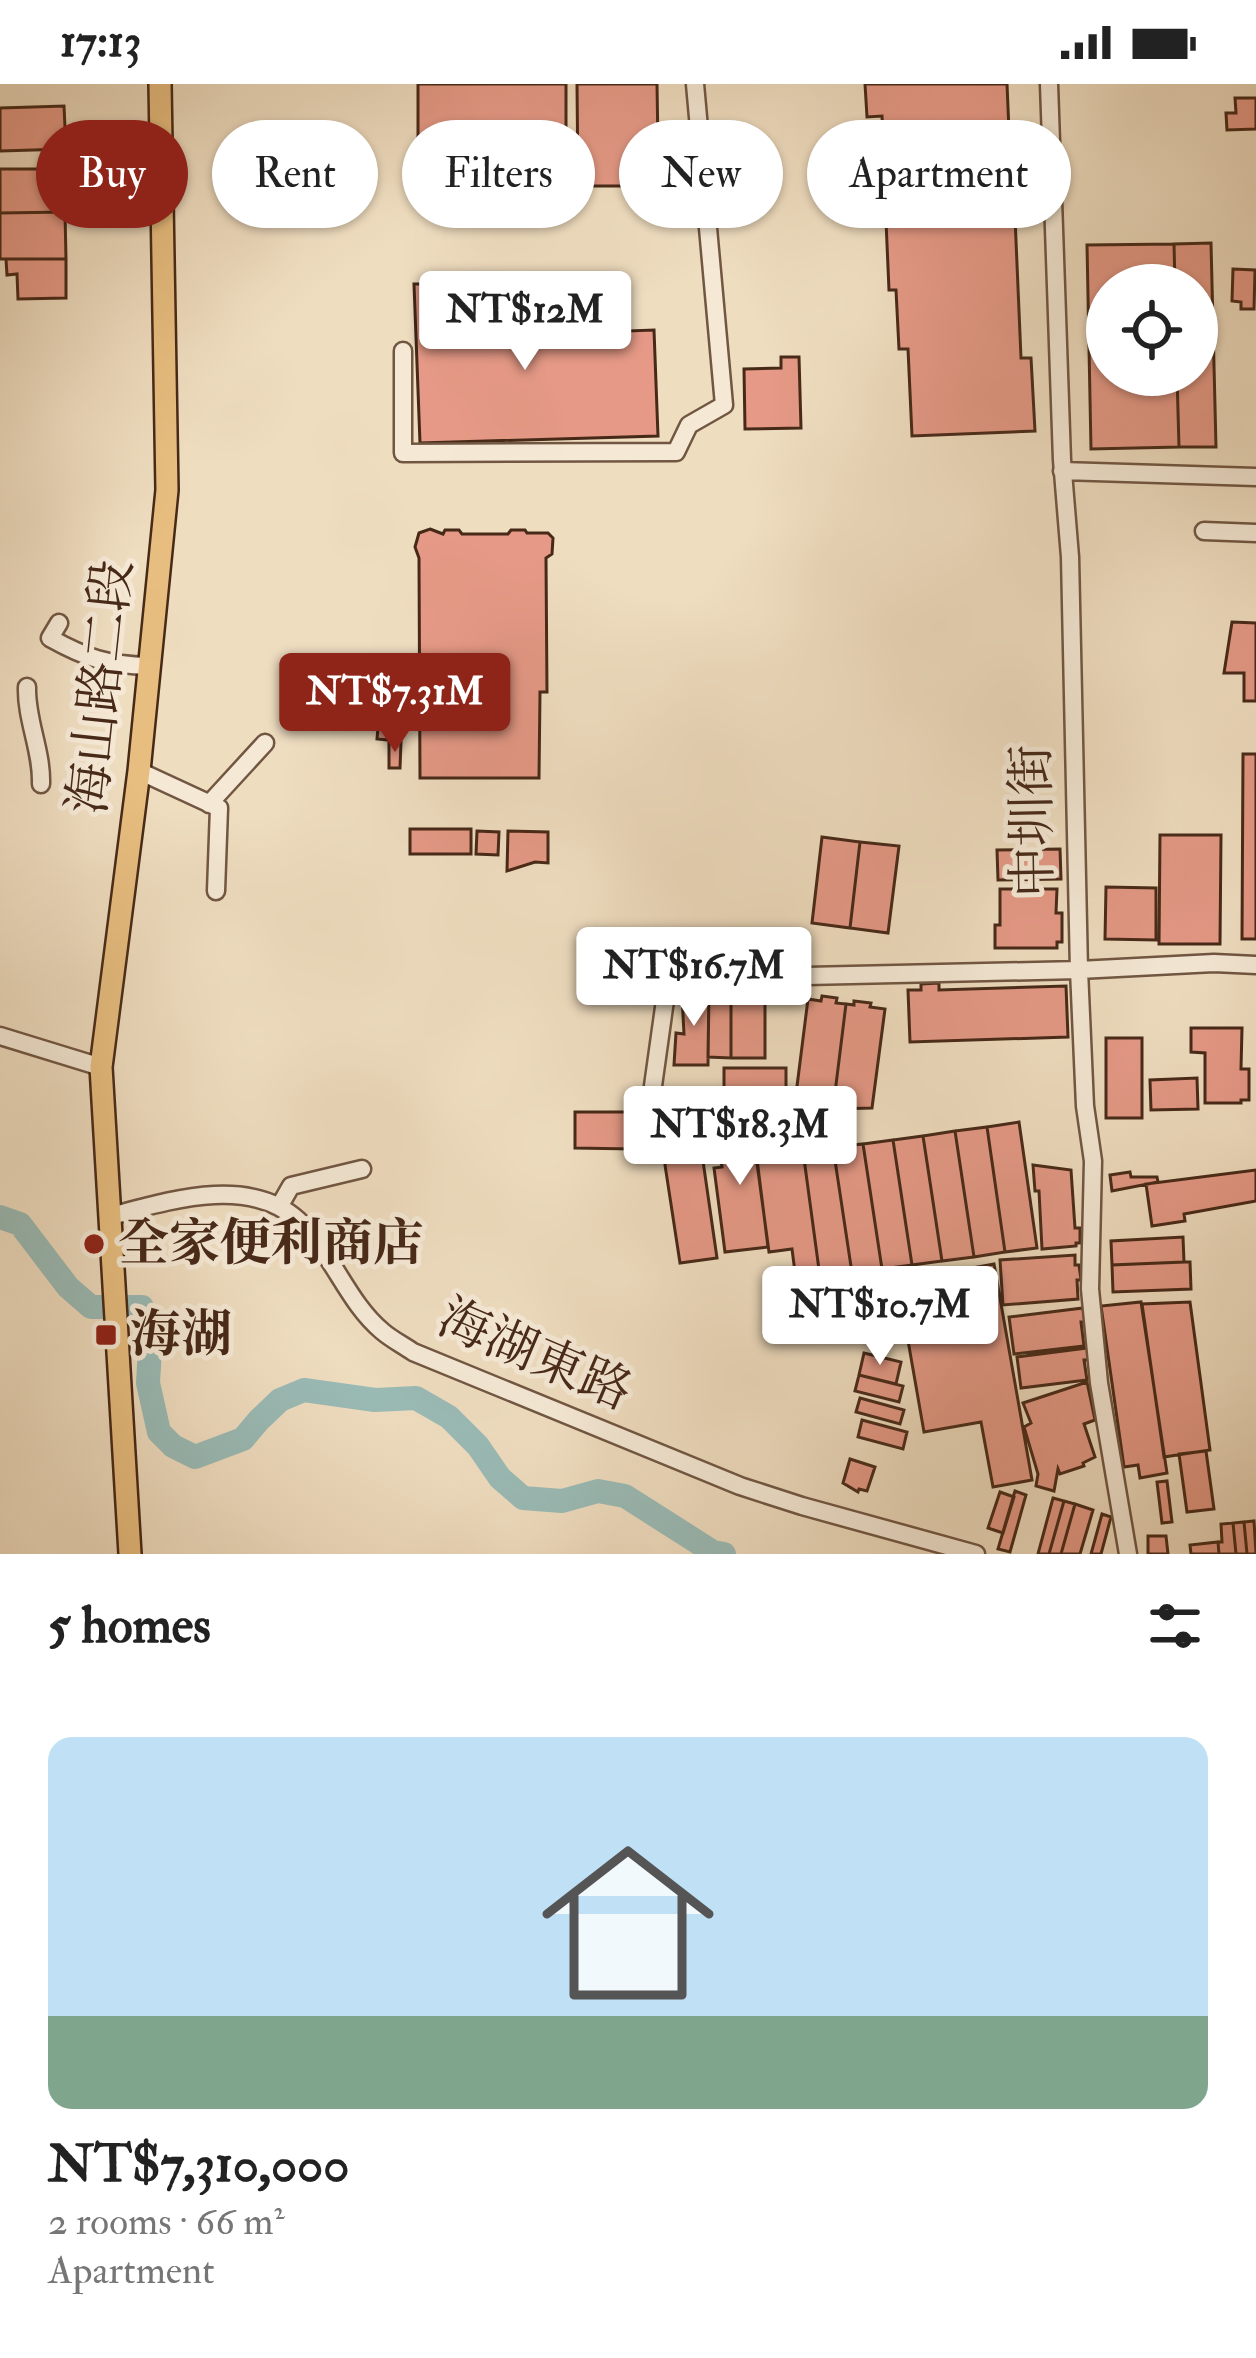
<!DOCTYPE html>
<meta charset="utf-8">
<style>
:root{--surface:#fff;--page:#f6f6f6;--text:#222;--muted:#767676;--line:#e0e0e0;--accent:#8f2418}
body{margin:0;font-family:"IM FELL Double Pica","Noto Serif TC",serif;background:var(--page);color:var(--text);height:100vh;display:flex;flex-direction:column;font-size:45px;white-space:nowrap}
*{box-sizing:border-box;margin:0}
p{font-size:39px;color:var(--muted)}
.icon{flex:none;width:66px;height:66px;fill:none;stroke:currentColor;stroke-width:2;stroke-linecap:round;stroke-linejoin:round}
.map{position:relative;height:1470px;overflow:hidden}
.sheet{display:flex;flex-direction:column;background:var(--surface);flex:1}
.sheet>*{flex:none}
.banner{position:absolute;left:36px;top:36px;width:1185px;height:108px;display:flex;gap:24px}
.tools{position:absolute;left:1086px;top:180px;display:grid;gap:24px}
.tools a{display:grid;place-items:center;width:132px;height:132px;border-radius:50%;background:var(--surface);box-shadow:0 3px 9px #0004;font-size:60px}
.price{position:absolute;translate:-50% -102px;padding:0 27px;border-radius:12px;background:#fff;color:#222;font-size:39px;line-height:78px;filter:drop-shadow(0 3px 6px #0008)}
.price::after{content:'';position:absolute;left:50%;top:72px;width:36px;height:27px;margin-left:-18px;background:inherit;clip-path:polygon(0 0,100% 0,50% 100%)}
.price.active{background:var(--accent);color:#fff}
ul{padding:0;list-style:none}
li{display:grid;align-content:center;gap:24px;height:636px;padding:0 48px}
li+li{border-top:3px solid var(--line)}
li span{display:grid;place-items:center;height:372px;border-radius:24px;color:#555}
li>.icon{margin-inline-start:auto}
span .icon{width:216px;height:216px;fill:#fffc;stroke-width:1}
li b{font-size:51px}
h2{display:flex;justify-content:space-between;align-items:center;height:144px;padding:0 48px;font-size:51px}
.chip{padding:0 42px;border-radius:54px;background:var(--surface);box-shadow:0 3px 9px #0004;font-size:42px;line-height:108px}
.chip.active{background:var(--accent);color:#fff}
.status{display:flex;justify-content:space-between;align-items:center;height:84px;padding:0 60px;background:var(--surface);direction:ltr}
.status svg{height:33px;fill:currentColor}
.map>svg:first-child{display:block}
</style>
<div class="status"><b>17:13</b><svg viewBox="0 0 49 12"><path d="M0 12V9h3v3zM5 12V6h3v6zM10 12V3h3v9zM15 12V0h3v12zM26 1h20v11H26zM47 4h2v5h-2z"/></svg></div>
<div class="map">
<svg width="1256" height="1470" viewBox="0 0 1256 1470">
<rect width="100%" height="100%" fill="#efddc0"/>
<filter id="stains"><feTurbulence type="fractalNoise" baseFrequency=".00167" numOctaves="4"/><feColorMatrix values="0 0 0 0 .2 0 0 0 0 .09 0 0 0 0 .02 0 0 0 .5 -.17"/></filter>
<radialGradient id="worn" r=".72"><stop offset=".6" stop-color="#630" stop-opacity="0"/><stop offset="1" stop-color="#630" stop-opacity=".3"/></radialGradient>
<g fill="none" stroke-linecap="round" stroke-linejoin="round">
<path stroke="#9abbb6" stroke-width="24" d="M0 1133 20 1140 68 1203 91 1223H142L151 1247 148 1299 159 1348 173 1362 195 1373 243 1355 259 1336 280 1316 304 1306 375 1316 416 1314 449 1333 478 1362 500 1394 523 1414 562 1417 598 1407 625 1412 713 1468 724 1470"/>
</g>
<path fill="#e59986" stroke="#472918" stroke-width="3" d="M418 0H566V92H418Z
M577 0H657L658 62H676V102H578Z
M865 0H1007L1010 70 1023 69 1025 133H1015L1021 274H1031L1035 347 912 352 908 265H899L896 206H889L886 137H871L869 91 885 90 882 32 867 33Z
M1235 14H1256V45L1227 46 1226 29H1236Z
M64 22 66 65 0 67V24Z
M0 85H64L65 128 0 129Z
M65 128 66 175H0V129Z
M1211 159 1216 363H1179L1177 291H1197V201H1175L1174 160Z
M1174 160 1175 201H1107V291H1177L1179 363 1091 365 1087 161Z
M6 175H66V214L18 215 17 190 7 191Z
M1233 185 1255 186 1254 225H1241V218L1232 217Z
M414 200H515L517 251 654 246 658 352 420 359Z
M781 273H799L801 344 745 345 744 285 781 284Z
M430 445 443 450 445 446H459L462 450H508L511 446H525L527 449H548L553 454 552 470 546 474 547 608H540L539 694H420L419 474 415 463 419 449Z
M1232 538 1256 539V617H1244V589H1224Z
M383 587 394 588 388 656 377 655Z
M389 658H401L400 684H389Z
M1243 670H1256V855H1242Z
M410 745H471V770H410Z
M477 747 499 748 498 771 476 770Z
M508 747 548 748V779L535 778 507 787Z
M1160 751H1221L1220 860H1159Z
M822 753 860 758 850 844 812 839Z
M860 758 899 762 888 849 850 844Z
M1060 765 1061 795 998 796 997 766Z
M1106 803 1156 804V856L1105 855Z
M1000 805H1057L1056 829H1062V858H1057V864H995V841H1000Z
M939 899V906L1066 902 1068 953 910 958 908 906H921V900Z
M698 903H709L708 981H674L676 949 684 950 682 912Z
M709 903H731V974L708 973Z
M731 903H765V974H731Z
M822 912 837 914 836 919 846 920 833 1025 794 1026 808 915 821 917Z
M854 917 871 919 870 923 885 925 872 1024 833 1025 846 920 854 921Z
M1191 944H1242L1241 985H1249V1016H1241V1019H1205V969L1191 968Z
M1106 954H1142V1034H1106Z
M724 984H786V1022H724Z
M1197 994 1198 1025 1151 1026 1150 996Z
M575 1028H633V1065L575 1064Z
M669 1032H707L711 1076 703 1077 717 1174 680 1179 665 1081Z
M752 1035 768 1163 725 1168 714 1084 722 1083 716 1040Z
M1019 1038 1037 1164 1005 1168 987 1043Z
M987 1043 1005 1168 974 1173 955 1047Z
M955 1047 974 1173 942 1177 923 1052Z
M923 1052 942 1177 912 1181 893 1056Z
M893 1056 912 1181 882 1185 863 1060Z
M863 1060 882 1185 852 1189 833 1063Z
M833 1063 852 1189 820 1193 803 1067Z
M803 1067 820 1193 796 1196 792 1165 769 1168 756 1072Z
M1033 1081 1071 1086 1075 1144H1080V1159H1076V1162L1042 1165 1039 1107H1035Z
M1256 1086V1117L1184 1130 1185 1137 1152 1142 1146 1100Z
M1130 1088 1131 1093H1157L1158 1098 1112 1107 1110 1091Z
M1183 1153 1184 1178 1112 1181 1111 1157Z
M1075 1171V1181H1079L1081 1196H1077L1078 1215 1003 1221 1000 1176Z
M1184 1178H1190L1191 1205 1113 1208 1112 1181Z
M994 1180 1032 1396 993 1403 981 1338 924 1348 899 1205 924 1200 923 1193Z
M1141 1218 1167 1389 1140 1394 1138 1381 1124 1383 1101 1222Z
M1190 1218 1210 1366 1164 1373 1142 1220Z
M1083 1224 1085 1238H1081L1084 1262 1014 1270 1009 1233Z
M1087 1264 1089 1276H1084L1087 1296 1021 1304 1017 1273Z
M864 1269 901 1278 896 1300 859 1291Z
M859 1291 903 1302 899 1318 855 1307Z
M1087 1298 1095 1336 1084 1340 1095 1373 1083 1379 1084 1382 1060 1390 1058 1385 1054 1407 1036 1402 1038 1390 1024 1343 1031 1339 1023 1319Z
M860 1314 904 1326 900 1340 856 1328Z
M862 1336 907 1348 903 1365 858 1353Z
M1206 1367 1214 1425 1187 1428 1179 1370Z
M850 1375 875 1383 867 1407 859 1405 858 1408 843 1399Z
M1167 1397 1172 1438 1162 1439 1157 1398Z
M1015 1407 1026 1411 1010 1468 998 1465Z
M1000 1408 1014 1413 1003 1449 988 1444Z
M1053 1414 1064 1417 1049 1470H1038Z
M1064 1417 1075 1420 1061 1470H1049Z
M1075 1420 1093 1426 1080 1470H1061Z
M1102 1430 1111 1433 1101 1470H1091Z
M1254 1437 1256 1470H1247L1244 1438Z
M1244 1438 1247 1470H1236L1233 1439Z
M1233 1439 1236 1470H1219L1218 1458H1222L1221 1440Z
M1148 1452H1166L1168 1470H1148Z
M1218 1458 1219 1470H1191L1190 1461Z"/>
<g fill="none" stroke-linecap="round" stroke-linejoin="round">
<g stroke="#715642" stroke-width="21">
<path id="minor" d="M1049 0 1062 376 1070 473 1079 886 1085 1022 1093 1077 1090 1205 1099 1299 1128 1470
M403 267V369L676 368 689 341 724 321 695 0
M1062 387 1256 393
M1204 447 1256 449
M59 539 50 554C86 574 107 581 149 582
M27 603C26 636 42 666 41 700
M139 687 219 724 216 807
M209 720 265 659
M0 952 101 983
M645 1059 668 895 1079 886 1214 879 1256 881
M279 1123 291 1102 362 1085
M111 1132C168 1117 248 1091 298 1136 308 1146 318 1161 327 1173 344 1198 358 1227 382 1247 391 1255 403 1261 413 1268L740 1402 802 1422 976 1470"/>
</g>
<g stroke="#472918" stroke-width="26">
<path id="major" d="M130 1470 101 983 139 687 167 406 160 0"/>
</g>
<use href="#minor" stroke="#f5e9d6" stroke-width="16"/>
<use href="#major" stroke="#e8be80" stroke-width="21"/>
</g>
<g fill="#8f2418" stroke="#f5e9d6" stroke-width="4.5">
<circle cx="94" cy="1160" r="12"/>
<rect x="94" y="1239" width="24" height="24" rx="6"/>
</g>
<g text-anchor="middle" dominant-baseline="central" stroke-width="10" stroke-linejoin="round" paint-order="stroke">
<g font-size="51" fill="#472918" stroke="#f5e9d6">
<text transform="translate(101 603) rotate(-84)">海山路二段</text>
<text transform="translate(1033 737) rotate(-91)">中圳街</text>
<text transform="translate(535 1271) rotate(23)">海湖東路</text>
</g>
<g font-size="51" font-weight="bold" fill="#472918" stroke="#f5e9d6" text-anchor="start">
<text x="118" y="1160">全家便利商店</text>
<text x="130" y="1251">海湖</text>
</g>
</g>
<rect width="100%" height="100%" filter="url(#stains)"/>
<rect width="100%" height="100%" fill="url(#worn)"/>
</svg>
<div class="tools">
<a><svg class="icon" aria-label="locate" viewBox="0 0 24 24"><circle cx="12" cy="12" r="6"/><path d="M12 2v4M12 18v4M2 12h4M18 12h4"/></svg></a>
</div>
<b class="price" style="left:525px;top:289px">NT$12M</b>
<b class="price active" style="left:395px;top:671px">NT$7.31M</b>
<b class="price" style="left:694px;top:945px">NT$16.7M</b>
<b class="price" style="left:740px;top:1104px">NT$18.3M</b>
<b class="price" style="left:880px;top:1284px">NT$10.7M</b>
<div class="banner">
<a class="chip active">Buy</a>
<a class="chip">Rent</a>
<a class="chip">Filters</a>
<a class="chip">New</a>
<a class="chip">Apartment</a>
</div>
</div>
<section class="sheet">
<h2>5 homes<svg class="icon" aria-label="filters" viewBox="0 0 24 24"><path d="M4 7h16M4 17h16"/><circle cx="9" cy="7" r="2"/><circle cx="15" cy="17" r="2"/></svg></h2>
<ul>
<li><span style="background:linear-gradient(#bfe0f5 75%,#7fa58c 0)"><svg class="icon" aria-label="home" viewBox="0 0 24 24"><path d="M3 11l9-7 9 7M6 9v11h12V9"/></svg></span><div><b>NT$7,310,000</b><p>2 rooms · 66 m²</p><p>Apartment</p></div></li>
</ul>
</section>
